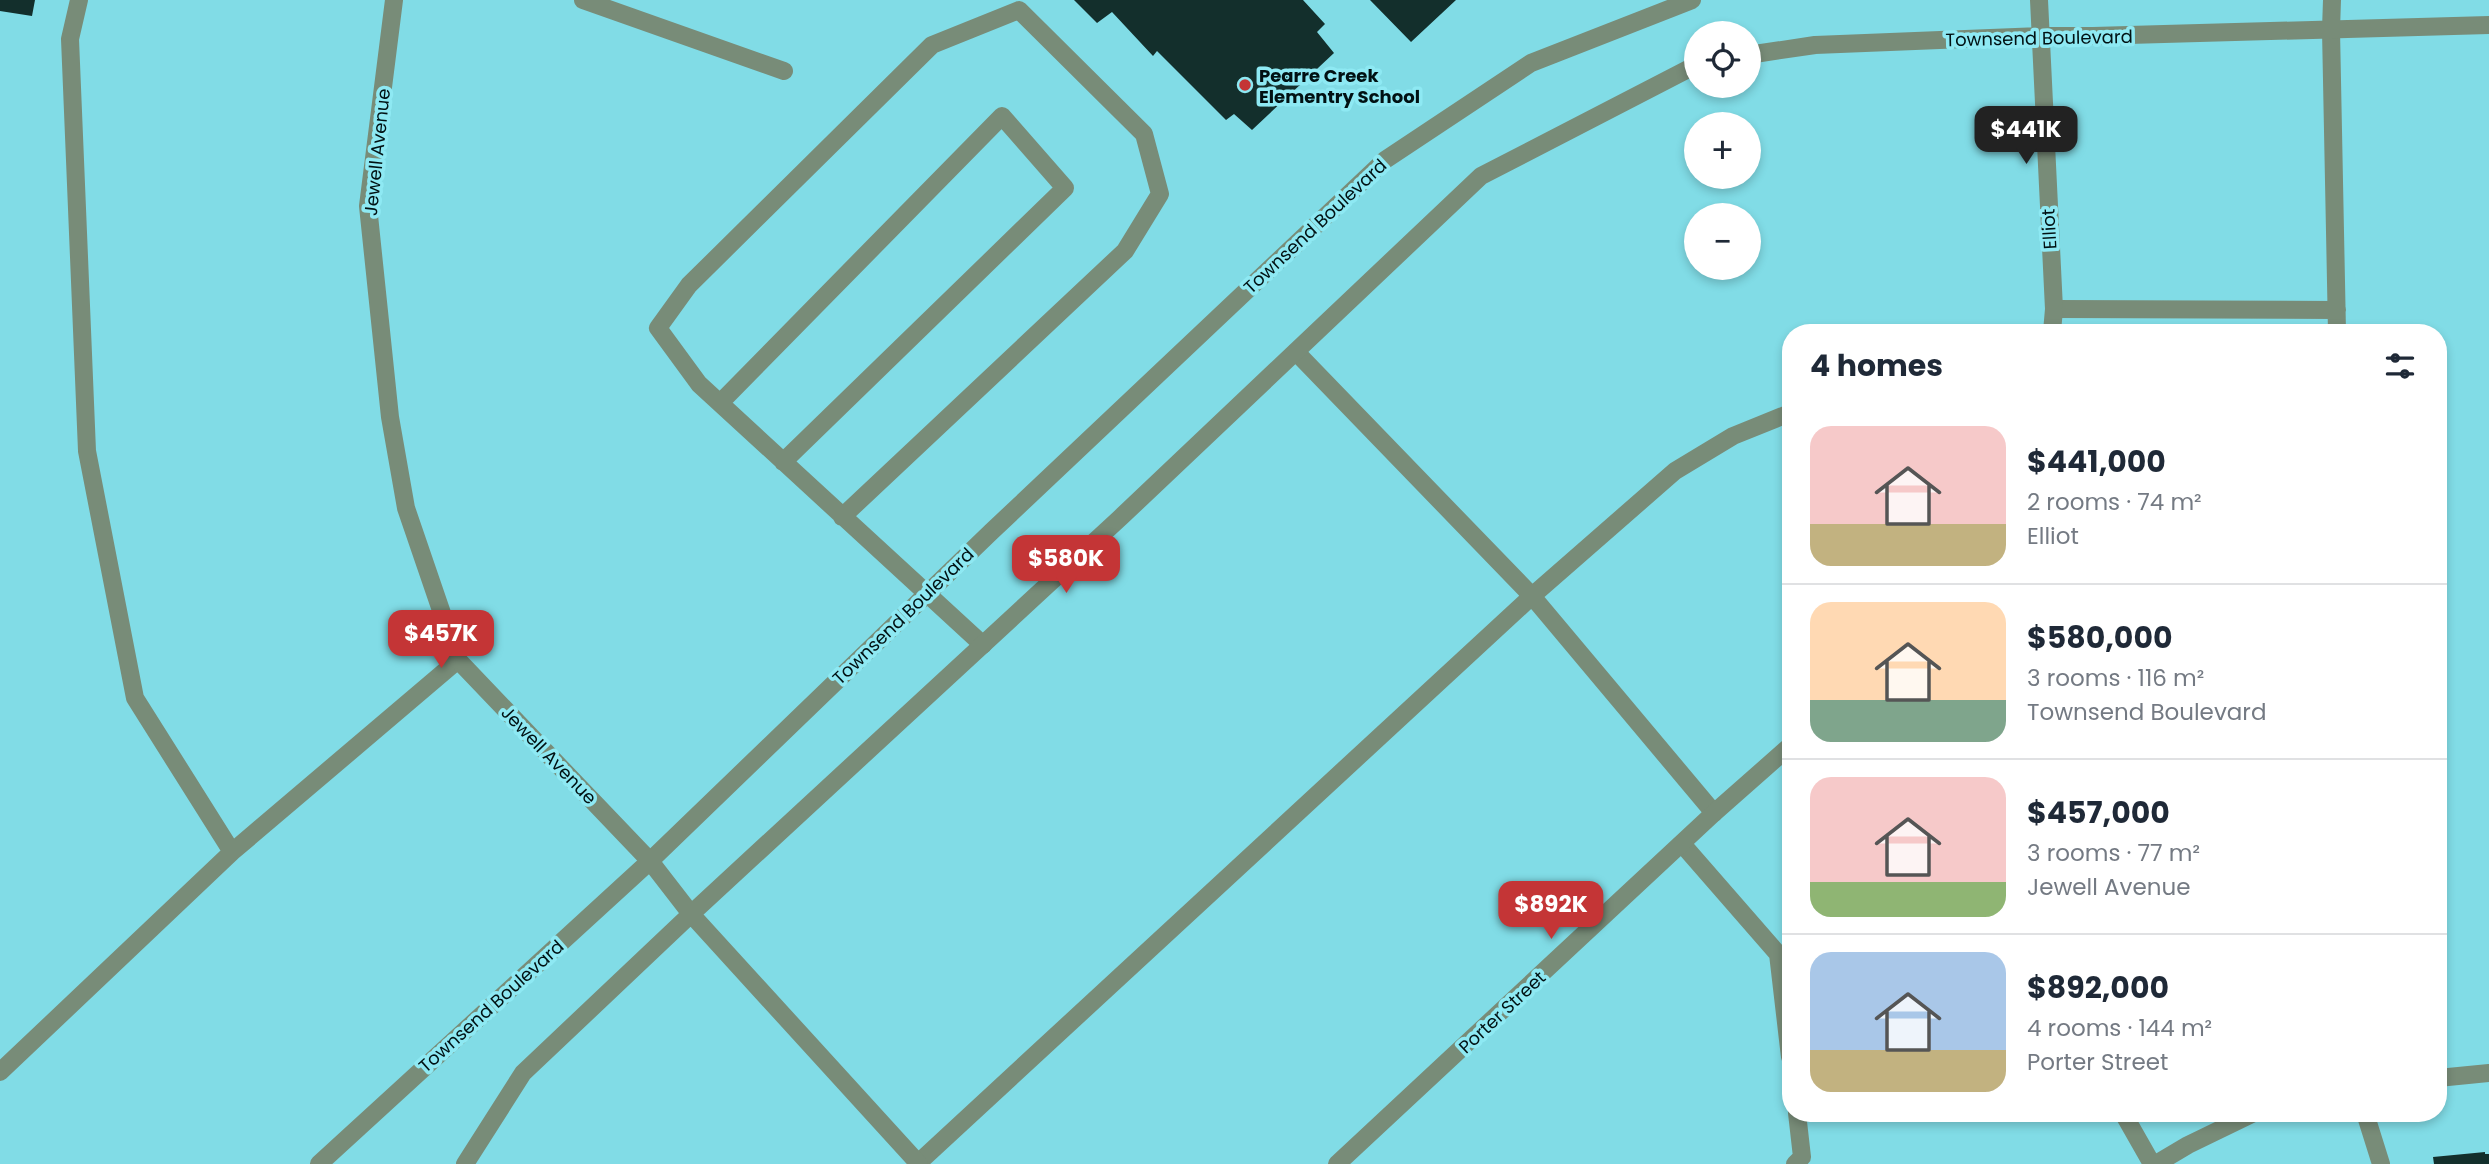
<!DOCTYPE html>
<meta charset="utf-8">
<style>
:root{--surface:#fff;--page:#f6f6f7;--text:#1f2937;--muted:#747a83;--line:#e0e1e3;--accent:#c43536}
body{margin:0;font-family:Poppins,sans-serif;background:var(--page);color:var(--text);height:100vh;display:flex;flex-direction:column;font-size:26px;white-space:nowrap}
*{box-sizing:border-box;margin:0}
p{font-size:23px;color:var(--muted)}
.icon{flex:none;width:38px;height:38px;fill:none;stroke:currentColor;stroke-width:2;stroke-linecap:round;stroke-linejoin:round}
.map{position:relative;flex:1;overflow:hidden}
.panel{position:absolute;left:1782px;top:324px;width:665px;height:798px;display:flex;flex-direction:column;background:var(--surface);border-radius:28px;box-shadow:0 4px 10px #0003}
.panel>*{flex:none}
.buttons{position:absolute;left:1684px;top:21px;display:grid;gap:14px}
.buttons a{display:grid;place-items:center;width:77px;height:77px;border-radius:50%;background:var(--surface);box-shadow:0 4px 10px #0003;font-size:35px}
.price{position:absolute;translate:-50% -60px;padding:0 16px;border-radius:14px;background:var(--accent);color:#fff;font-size:23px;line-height:46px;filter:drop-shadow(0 2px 4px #0008)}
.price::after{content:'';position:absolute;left:50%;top:42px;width:21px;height:16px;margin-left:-10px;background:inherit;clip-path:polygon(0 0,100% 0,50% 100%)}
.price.current{background:#222;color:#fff}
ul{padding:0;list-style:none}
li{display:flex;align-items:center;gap:21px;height:175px;padding:0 28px}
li+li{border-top:2px solid var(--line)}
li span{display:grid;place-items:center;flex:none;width:196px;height:140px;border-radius:21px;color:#555}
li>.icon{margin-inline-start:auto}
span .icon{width:84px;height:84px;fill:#fffc;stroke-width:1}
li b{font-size:30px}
h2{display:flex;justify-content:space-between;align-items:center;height:84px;padding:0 28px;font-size:30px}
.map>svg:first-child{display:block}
</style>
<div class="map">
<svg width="2489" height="1164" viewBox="0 0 2489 1164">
<rect width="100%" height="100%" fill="#81dce6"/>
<path fill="#132f2c" d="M0 0H35L32 16 0 11Z
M1074 0H1303L1325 24 1317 32 1334 53 1252 130 1234 114 1226 120 1157 51 1153 56 1112 12 1097 23Z
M1370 0H1456L1411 42Z
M2485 1152V1154H2489V1164H2434L2433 1157Z"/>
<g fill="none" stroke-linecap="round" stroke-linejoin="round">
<path stroke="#788c78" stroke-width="18" d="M79 0 70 39 87 451 135 698 232 852
M583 0 784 71
M2331 30 2337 332
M2054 309 2337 310
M1296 352 1532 596 1714 813
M720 403 1002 116 1065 188 783 462
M842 517 1125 251 1160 194 1144 134 1019 10 932 45 689 285 658 328 699 384 983 645
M1683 845 1778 954 1790 1057
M0 1072 232 852 458 660
M2365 1113 2381 1164
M917 1164 1532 596 1675 471 1733 436 1790 413
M1795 1164 1802 1157 1797 1113"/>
<path stroke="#788c78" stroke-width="18" d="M394 0 368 206 390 417 406 508 458 660 650 861 691 914 919 1164
M2039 0 2054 309 2052 332
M2331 30 2332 0
M1748 55 1815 45 2041 36H2093L2489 25
M2438 1078 2489 1073
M2123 1113 2152 1164
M319 1164 650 861 991 532 1385 160 1531 63 1692 0
M465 1164 523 1073 691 914 1120 518 1481 176 1696 65
M1337 1164 1714 813 1790 746
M2156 1164 2188 1145 2254 1113"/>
</g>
<circle fill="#c43536" stroke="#8ee9f3" stroke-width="2.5" cx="1245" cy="85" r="7"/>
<g text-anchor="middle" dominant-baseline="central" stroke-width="7" stroke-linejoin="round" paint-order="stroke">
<g font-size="18" fill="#011113" stroke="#8ee9f3">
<text transform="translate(2039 38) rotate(-1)">Townsend Boulevard</text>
<text transform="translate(377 152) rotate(-84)">Jewell Avenue</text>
<text transform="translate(1315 226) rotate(-43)">Townsend Boulevard</text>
<text transform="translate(2049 229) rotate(-93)">Elliot</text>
<text transform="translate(903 616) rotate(-44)">Townsend Boulevard</text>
<text transform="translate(549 755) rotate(46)">Jewell Avenue</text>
<text transform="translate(491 1006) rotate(-42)">Townsend Boulevard</text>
<text transform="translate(1502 1012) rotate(-43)">Porter Street</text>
</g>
<g font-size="18" font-weight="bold" fill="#011113" stroke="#8ee9f3" text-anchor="start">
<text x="1259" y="75">Pearre Creek<tspan x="1259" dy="21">Elementry School</tspan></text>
</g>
</g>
</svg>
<div class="buttons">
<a><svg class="icon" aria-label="locate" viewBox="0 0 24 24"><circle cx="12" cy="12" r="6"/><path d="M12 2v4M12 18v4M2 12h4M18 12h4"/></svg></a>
<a>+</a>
<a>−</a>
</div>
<b class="price current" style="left:2026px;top:166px">$441K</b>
<b class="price" style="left:1066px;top:595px">$580K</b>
<b class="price" style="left:441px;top:670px">$457K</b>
<b class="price" style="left:1551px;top:941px">$892K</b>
<section class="panel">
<h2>4 homes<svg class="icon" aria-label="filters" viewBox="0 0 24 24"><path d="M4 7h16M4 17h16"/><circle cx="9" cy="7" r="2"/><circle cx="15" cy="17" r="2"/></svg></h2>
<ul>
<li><span style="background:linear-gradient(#f6c9c9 70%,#c2b280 0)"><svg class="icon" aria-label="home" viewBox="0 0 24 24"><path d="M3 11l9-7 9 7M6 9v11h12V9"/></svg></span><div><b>$441,000</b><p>2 rooms · 74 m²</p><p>Elliot</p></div></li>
<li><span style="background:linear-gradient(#ffd9b3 70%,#7fa58c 0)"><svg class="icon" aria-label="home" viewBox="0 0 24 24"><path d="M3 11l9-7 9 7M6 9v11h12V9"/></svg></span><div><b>$580,000</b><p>3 rooms · 116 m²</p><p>Townsend Boulevard</p></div></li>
<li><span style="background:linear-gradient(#f6c9c9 75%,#8fb573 0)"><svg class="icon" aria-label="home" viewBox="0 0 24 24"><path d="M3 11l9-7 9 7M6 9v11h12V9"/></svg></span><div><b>$457,000</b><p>3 rooms · 77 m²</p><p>Jewell Avenue</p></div></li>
<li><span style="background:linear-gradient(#a9c7e8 70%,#c2b280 0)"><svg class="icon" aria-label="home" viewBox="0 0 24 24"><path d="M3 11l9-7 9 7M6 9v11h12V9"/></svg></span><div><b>$892,000</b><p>4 rooms · 144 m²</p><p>Porter Street</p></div></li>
</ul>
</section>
</div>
